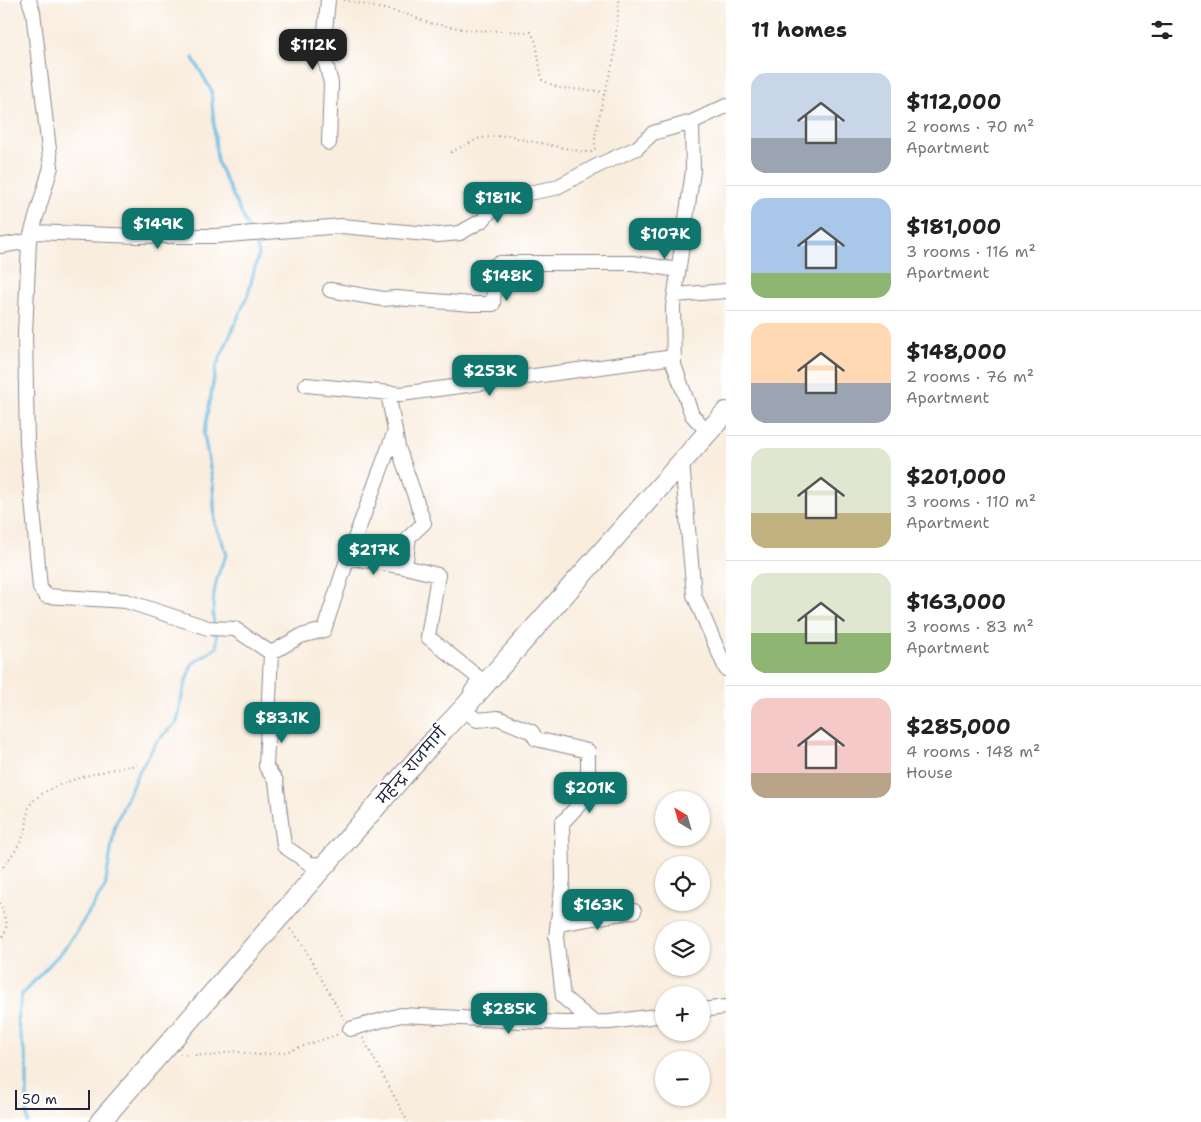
<!DOCTYPE html>
<meta charset="utf-8">
<style>
:root{--surface:#fff;--page:#f6f6f6;--text:#222;--muted:#767676;--line:#e0e0e0;--accent:#0f766e}
body{margin:0;font-family:"Shantell Sans","Playpen Sans Deva",sans-serif;background:var(--page);color:var(--text);height:100vh;display:flex;flex-direction:column;font-size:19px;white-space:nowrap}
*{box-sizing:border-box;margin:0}
p{font-size:16px;color:var(--muted)}
.icon{flex:none;width:28px;height:28px;fill:none;stroke:currentColor;stroke-width:2;stroke-linecap:round;stroke-linejoin:round}
.map{position:relative;flex:1;overflow:hidden}
.sheet{display:flex;flex-direction:column;background:var(--surface);width:475px}
.sheet>*{flex:none}
.needle{width:32px;rotate:323deg}
.controls{position:absolute;left:655px;top:791px;display:grid;gap:10px}
.controls a{display:grid;place-items:center;width:55px;height:55px;border-radius:50%;background:var(--surface);box-shadow:0 1px 4px #0004;font-size:25px}
.scale{position:absolute;left:15px;bottom:12px;width:75px;box-sizing:border-box;padding-left:5px;border:2px solid #22223b;border-top:0;font-size:14px;line-height:18px;white-space:nowrap;color:#22223b;-webkit-text-stroke:4px #fff;paint-order:stroke}
.price{position:absolute;translate:-50% -42px;padding:0 11px;border-radius:10px;background:var(--accent);color:#fff;font-size:16px;line-height:32px;filter:drop-shadow(0 1px 2px #0008)}
.price::after{content:'';position:absolute;left:50%;top:30px;width:15px;height:11px;margin-left:-8px;background:inherit;clip-path:polygon(0 0,100% 0,50% 100%)}
.price.selected{background:#222;color:#fff}
ul{padding:0;list-style:none}
li{display:flex;align-items:center;gap:15px;height:125px;padding:0 25px}
li+li{border-top:1px solid var(--line)}
li span{display:grid;place-items:center;flex:none;width:140px;height:100px;border-radius:15px;color:#555}
li>.icon{margin-inline-start:auto}
span .icon{width:60px;height:60px;fill:#fffc;stroke-width:1}
li b{font-size:21px}
h2{display:flex;justify-content:space-between;align-items:center;height:60px;padding:0 25px;font-size:21px}
main{display:flex;flex:1;min-height:0}
.map>svg:first-child{display:block}
</style>
<main>
<div class="map">
<svg width="726" height="1122" viewBox="0 0 726 1122">
<rect width="100%" height="100%" fill="#fff"/>
<filter id="ink" filterUnits="userSpaceOnUse"><feTurbulence type="fractalNoise" baseFrequency=".02" numOctaves="2"/><feDisplacementMap in="SourceGraphic" scale="10" xChannelSelector="R" yChannelSelector="G"/><feConvolveMatrix kernelMatrix="1 2 1 2 8 2 1 2 1" color-interpolation-filters="sRGB"/></filter>
<filter id="wash" filterUnits="userSpaceOnUse"><feTurbulence type="fractalNoise" baseFrequency=".0096" numOctaves="4" result="noise"/><feDisplacementMap in="SourceGraphic" scale="20" xChannelSelector="R" yChannelSelector="G"/><feGaussianBlur stdDeviation="1.12" result="paint"/><feColorMatrix in="noise" values="0 0 0 0 0 0 0 0 0 0 0 0 0 0 0 0 0 1.4 0 .05"/><feComposite in="paint" operator="in"/></filter>
<g filter="url(#wash)">
<rect width="100%" height="100%" fill="#f9edde"/>
<g fill="none" stroke-linecap="round" stroke-linejoin="round">
<path stroke="#67bce3" stroke-width="3" d="M193 58 211 90 217 161 249 230
M214 625C211 599 215 576 227 554L215 524 213 484 204 434 216 367 247 297 259 253 252 238
M27 1122V1063L17 1020 22 994 68 945 105 887 115 825 137 775 157 741 177 722 184 687 192 664 217 647 216 633"/>
</g>
</g>
<g filter="url(#ink)">
<g fill="none" stroke-linecap="round" stroke-linejoin="round">
<g stroke="#8e888c" stroke-width="16">
<path id="minor" d="M328 0 323 52 331 83 329 143
M32 232 138 236H216L342 226 438 235 460 233 483 220 495 205 528 193 555 188 599 165 637 148 653 133 692 122
M29 241 25 334 27 443 40 588 46 596 126 601 208 628 235 629 271 653
M0 246 29 241 51 167 33 12 29 0
M330 290 383 299 396 298 472 304H493L495 265 500 263H633L678 270
M675 295 726 291
M306 385 401 394 674 357
M388 393 398 447 424 523 409 537 405 567 438 575 428 637 480 679 471 692
M708 432 692 415 674 365 673 307 693 171 692 122 726 106
M682 462 694 595 726 669
M348 557 405 567
M463 709 477 720 498 718 532 732 536 739 588 751V795L562 823 563 879 556 937 563 997 593 1022
M326 865 310 864 284 846 276 781 266 767 271 653 301 636 324 630 348 557 395 431
M558 924 634 911
M701 1010 726 1007
M350 1029 401 1015 563 1023 610 1022 664 1015"/>
</g>
<g stroke="#8e888c" stroke-width="22">
<path id="highway" d="M100 1122 444 729 463 709 726 412"/>
</g>
<path stroke="#8e888c" stroke-width="2" stroke-dasharray="1 4" stroke-linecap="butt" d="M344 0 406 14 429 23 469 30 531 32 536 42 542 80 559 88 599 91 604 95 595 136V153
M604 95 614 59 619 0
M451 152 480 138 510 135 520 139 584 152H595
M0 871C10 858 19 847 25 832 28 824 26 811 30 805 45 782 111 769 137 765
M0 903 7 924 4 936H0
M290 929 299 939 344 1019
M363 1038 408 1122
M180 1054 213 1056 232 1051 259 1055 286 1052 339 1034"/>
<use href="#minor" stroke="#fff" stroke-width="14"/>
<use href="#highway" stroke="#fff" stroke-width="20"/>
</g>
</g>
<g text-anchor="middle" dominant-baseline="central" stroke-width="4" stroke-linejoin="round" paint-order="stroke">
<g font-size="15" fill="#22223b" stroke="#fff">
<text transform="translate(412 766) rotate(-49)">महेन्द्र राजमार्ग</text>
</g>
</g>
</svg>
<div class="controls">
<a><svg class="needle" viewBox="-14 -14 28 28"><path d="M0-13l5 13h-10z" fill="#e53935"/><path d="M0 13l5-13h-10z" fill="#767676"/></svg></a>
<a><svg class="icon" aria-label="locate" viewBox="0 0 24 24"><circle cx="12" cy="12" r="6"/><path d="M12 2v4M12 18v4M2 12h4M18 12h4"/></svg></a>
<a><svg class="icon" aria-label="layers" viewBox="0 0 24 24"><path d="M12 4l9 5-9 5-9-5zM3 14l9 5 9-5"/></svg></a>
<a>+</a>
<a>−</a>
</div>
<div class="scale">50 m</div>
<b class="price selected" style="left:313px;top:71px">$112K</b>
<b class="price" style="left:498px;top:224px">$181K</b>
<b class="price" style="left:158px;top:250px">$149K</b>
<b class="price" style="left:665px;top:260px">$107K</b>
<b class="price" style="left:507px;top:302px">$148K</b>
<b class="price" style="left:490px;top:397px">$253K</b>
<b class="price" style="left:374px;top:576px">$217K</b>
<b class="price" style="left:282px;top:744px">$83.1K</b>
<b class="price" style="left:590px;top:814px">$201K</b>
<b class="price" style="left:598px;top:931px">$163K</b>
<b class="price" style="left:509px;top:1035px">$285K</b>
</div>
<section class="sheet">
<h2>11 homes<svg class="icon" aria-label="filters" viewBox="0 0 24 24"><path d="M4 7h16M4 17h16"/><circle cx="9" cy="7" r="2"/><circle cx="15" cy="17" r="2"/></svg></h2>
<ul>
<li><span style="background:linear-gradient(#c9d6e8 65%,#9aa5b1 0)"><svg class="icon" aria-label="home" viewBox="0 0 24 24"><path d="M3 11l9-7 9 7M6 9v11h12V9"/></svg></span><div><b>$112,000</b><p>2 rooms · 70 m²</p><p>Apartment</p></div></li>
<li><span style="background:linear-gradient(#a9c7e8 75%,#8fb573 0)"><svg class="icon" aria-label="home" viewBox="0 0 24 24"><path d="M3 11l9-7 9 7M6 9v11h12V9"/></svg></span><div><b>$181,000</b><p>3 rooms · 116 m²</p><p>Apartment</p></div></li>
<li><span style="background:linear-gradient(#ffd9b3 60%,#9aa5b1 0)"><svg class="icon" aria-label="home" viewBox="0 0 24 24"><path d="M3 11l9-7 9 7M6 9v11h12V9"/></svg></span><div><b>$148,000</b><p>2 rooms · 76 m²</p><p>Apartment</p></div></li>
<li><span style="background:linear-gradient(#dfe7d0 65%,#c2b280 0)"><svg class="icon" aria-label="home" viewBox="0 0 24 24"><path d="M3 11l9-7 9 7M6 9v11h12V9"/></svg></span><div><b>$201,000</b><p>3 rooms · 110 m²</p><p>Apartment</p></div></li>
<li><span style="background:linear-gradient(#dfe7d0 60%,#8fb573 0)"><svg class="icon" aria-label="home" viewBox="0 0 24 24"><path d="M3 11l9-7 9 7M6 9v11h12V9"/></svg></span><div><b>$163,000</b><p>3 rooms · 83 m²</p><p>Apartment</p></div></li>
<li><span style="background:linear-gradient(#f6c9c9 75%,#b9a48a 0)"><svg class="icon" aria-label="home" viewBox="0 0 24 24"><path d="M3 11l9-7 9 7M6 9v11h12V9"/></svg></span><div><b>$285,000</b><p>4 rooms · 148 m²</p><p>House</p></div></li>
</ul>
</section>
</main>
